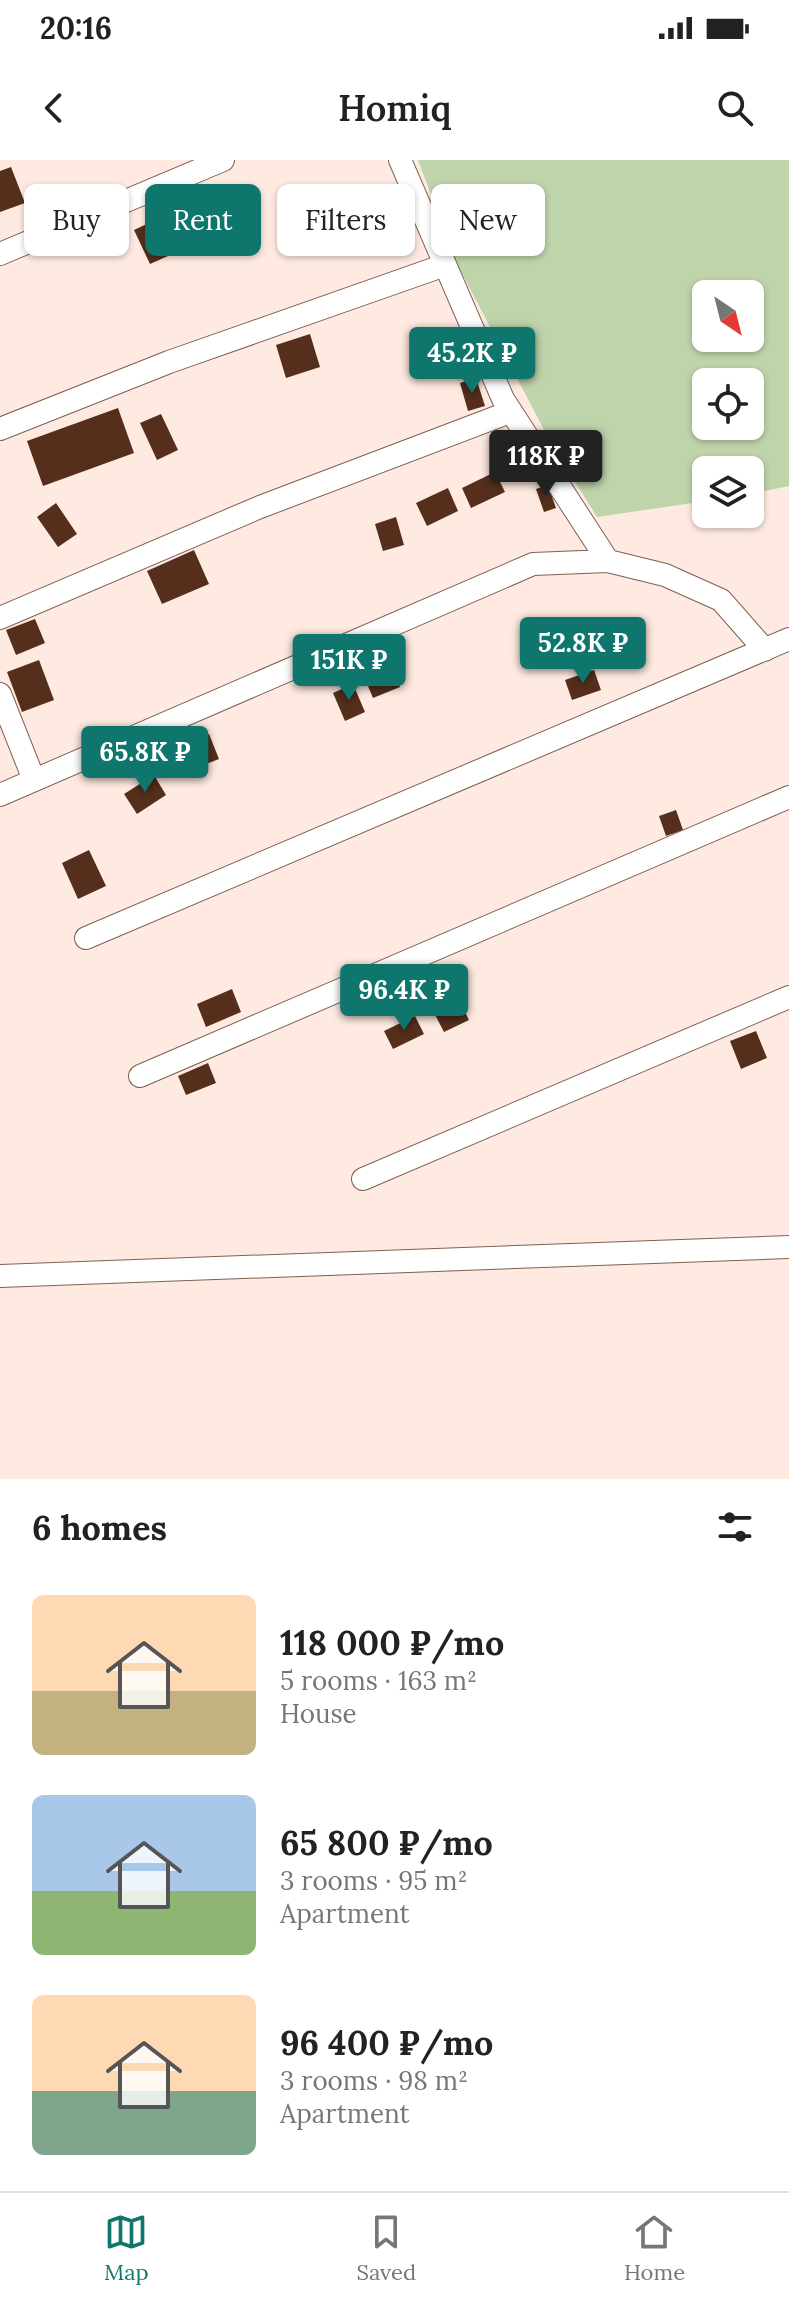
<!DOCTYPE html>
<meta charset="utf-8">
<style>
:root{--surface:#fff;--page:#f6f6f6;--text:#222;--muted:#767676;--line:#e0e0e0;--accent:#0f766e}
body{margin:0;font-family:Lora,serif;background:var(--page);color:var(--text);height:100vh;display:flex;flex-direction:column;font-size:30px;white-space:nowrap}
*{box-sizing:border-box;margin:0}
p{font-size:26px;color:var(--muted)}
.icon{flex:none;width:44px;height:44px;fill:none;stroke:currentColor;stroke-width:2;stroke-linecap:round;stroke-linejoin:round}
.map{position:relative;height:1319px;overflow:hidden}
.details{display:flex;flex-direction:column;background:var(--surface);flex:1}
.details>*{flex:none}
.guide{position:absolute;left:24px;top:24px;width:742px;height:72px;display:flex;gap:16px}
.needle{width:52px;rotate:145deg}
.fabs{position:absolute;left:692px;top:120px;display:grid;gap:16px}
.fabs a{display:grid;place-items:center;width:72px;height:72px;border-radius:12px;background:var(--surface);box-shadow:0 2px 6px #0004;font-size:40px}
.price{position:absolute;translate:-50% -68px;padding:0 18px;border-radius:8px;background:var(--accent);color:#fff;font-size:26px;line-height:52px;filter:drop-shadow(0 2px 4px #0008)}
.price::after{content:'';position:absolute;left:50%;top:48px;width:24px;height:18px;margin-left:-12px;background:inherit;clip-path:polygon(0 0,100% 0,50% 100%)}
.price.active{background:#222;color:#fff}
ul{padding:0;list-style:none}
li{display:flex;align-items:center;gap:24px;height:200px;padding:0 32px}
li span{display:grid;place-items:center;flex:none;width:224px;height:160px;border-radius:12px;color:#555}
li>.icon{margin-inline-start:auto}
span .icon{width:96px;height:96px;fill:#fffc;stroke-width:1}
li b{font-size:34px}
h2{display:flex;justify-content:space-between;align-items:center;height:96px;padding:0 32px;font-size:34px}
.tag{padding:0 28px;border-radius:12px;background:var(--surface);box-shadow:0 2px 6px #0004;font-size:28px;line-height:72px}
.tag.active{background:var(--accent);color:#fff}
.status{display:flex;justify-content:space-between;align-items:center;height:56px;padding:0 40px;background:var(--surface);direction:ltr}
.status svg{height:22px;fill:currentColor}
header{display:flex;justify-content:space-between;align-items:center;height:104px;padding:0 32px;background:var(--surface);font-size:36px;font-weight:600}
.tab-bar{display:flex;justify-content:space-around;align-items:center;height:112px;border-top:2px solid var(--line);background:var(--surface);font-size:22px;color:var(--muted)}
.tab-bar a{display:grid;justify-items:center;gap:4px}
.tab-bar .active{color:var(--accent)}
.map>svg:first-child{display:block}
</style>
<div class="status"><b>20:16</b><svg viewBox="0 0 49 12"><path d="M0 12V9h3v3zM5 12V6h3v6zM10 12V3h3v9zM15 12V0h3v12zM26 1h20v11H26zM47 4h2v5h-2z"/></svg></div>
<header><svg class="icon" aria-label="back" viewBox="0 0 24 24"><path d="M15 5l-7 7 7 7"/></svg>Homiq<svg class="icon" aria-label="search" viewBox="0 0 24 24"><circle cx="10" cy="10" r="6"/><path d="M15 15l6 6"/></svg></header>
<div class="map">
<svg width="789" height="1319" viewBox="0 0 789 1319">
<rect width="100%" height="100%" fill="#feeae0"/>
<path fill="#bfd4ab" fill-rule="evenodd" d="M418 0H789V326L750 334V310H706V341L597 357 551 283 456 102ZM706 134H750V178H706ZM706 222H750V266H706Z"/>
<path fill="#552f1c" d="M11 7 25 43 0 52V11Z
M168 54 184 89 150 104 134 70Z
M310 174 320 207 286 218 276 185Z
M476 218 485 246 468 251 460 223Z
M118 248 134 293 43 326 27 281Z
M161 254 178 290 157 300 140 263Z
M495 312 505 332 471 348 462 328Z
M548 325 556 348 544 352 536 329Z
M448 328 458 351 427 366 416 343Z
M56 343 77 374 58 387 37 357Z
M396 357 404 385 383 391 375 364Z
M194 390 209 424 162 444 147 411Z
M35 459 45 483 16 495 6 470Z
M39 500 54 540 22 552 7 512Z
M390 502 400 527 373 538 363 514Z
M594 510 601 530 572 540 565 520Z
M353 524 365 552 345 561 333 533Z
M209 574 219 599 196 608 186 583Z
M154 615 166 635 137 654 124 634Z
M676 650 683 670 666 676 659 656Z
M89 690 106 726 78 739 62 703Z
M232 829 241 852 206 867 197 844Z
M456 834 469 860 444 872 431 847Z
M415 856 424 874 393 889 384 871Z
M756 871 767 898 741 909 730 881Z
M208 903 216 923 186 935 178 916Z"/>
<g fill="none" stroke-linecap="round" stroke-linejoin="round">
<g stroke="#7d6153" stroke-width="24">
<path id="minor" d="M400 0 503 239 608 401
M0 94 223 0
M0 269 169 202 445 105
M0 458 260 347 510 252
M0 534 34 620
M0 635 533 404 608 401 665 415 721 440 765 490
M86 778 789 479
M140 916 789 637
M363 1019 789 837
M0 1116 789 1087"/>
</g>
<use href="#minor" stroke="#fff" stroke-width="22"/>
</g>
</svg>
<div class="fabs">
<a><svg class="needle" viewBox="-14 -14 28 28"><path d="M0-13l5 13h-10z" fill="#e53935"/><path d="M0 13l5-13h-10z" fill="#767676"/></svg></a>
<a><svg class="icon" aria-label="locate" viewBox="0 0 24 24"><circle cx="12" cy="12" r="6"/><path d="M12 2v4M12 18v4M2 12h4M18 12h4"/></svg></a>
<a><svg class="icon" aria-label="layers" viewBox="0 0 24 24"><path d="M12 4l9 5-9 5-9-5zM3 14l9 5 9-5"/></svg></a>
</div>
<b class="price" style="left:472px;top:235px">45.2K ₽</b>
<b class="price active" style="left:546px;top:338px">118K ₽</b>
<b class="price" style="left:583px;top:525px">52.8K ₽</b>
<b class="price" style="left:349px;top:542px">151K ₽</b>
<b class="price" style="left:145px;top:634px">65.8K ₽</b>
<b class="price" style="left:404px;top:872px">96.4K ₽</b>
<div class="guide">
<a class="tag">Buy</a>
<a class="tag active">Rent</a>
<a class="tag">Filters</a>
<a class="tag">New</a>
</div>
</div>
<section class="details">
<h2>6 homes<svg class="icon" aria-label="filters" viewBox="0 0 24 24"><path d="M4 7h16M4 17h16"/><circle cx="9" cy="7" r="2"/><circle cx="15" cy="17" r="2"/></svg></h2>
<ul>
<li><span style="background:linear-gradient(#ffd9b3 60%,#c2b280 0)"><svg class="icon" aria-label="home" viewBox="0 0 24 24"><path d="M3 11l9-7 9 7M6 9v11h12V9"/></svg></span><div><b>118 000 ₽/mo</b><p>5 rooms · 163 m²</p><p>House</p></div></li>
<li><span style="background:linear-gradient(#a9c7e8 60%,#8fb573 0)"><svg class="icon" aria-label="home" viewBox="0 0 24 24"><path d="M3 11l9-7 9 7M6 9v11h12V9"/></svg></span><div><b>65 800 ₽/mo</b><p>3 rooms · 95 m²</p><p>Apartment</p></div></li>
<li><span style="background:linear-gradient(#ffd9b3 60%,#7fa58c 0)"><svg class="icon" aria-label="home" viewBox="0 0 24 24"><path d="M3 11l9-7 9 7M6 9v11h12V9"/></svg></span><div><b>96 400 ₽/mo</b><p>3 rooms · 98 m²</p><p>Apartment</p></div></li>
</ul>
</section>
<nav class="tab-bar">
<a class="active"><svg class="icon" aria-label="map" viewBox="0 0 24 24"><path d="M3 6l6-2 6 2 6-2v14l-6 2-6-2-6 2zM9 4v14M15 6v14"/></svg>Map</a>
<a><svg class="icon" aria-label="saved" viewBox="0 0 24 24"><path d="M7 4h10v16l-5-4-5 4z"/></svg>Saved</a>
<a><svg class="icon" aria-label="home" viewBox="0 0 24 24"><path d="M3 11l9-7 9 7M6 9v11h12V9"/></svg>Home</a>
</nav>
